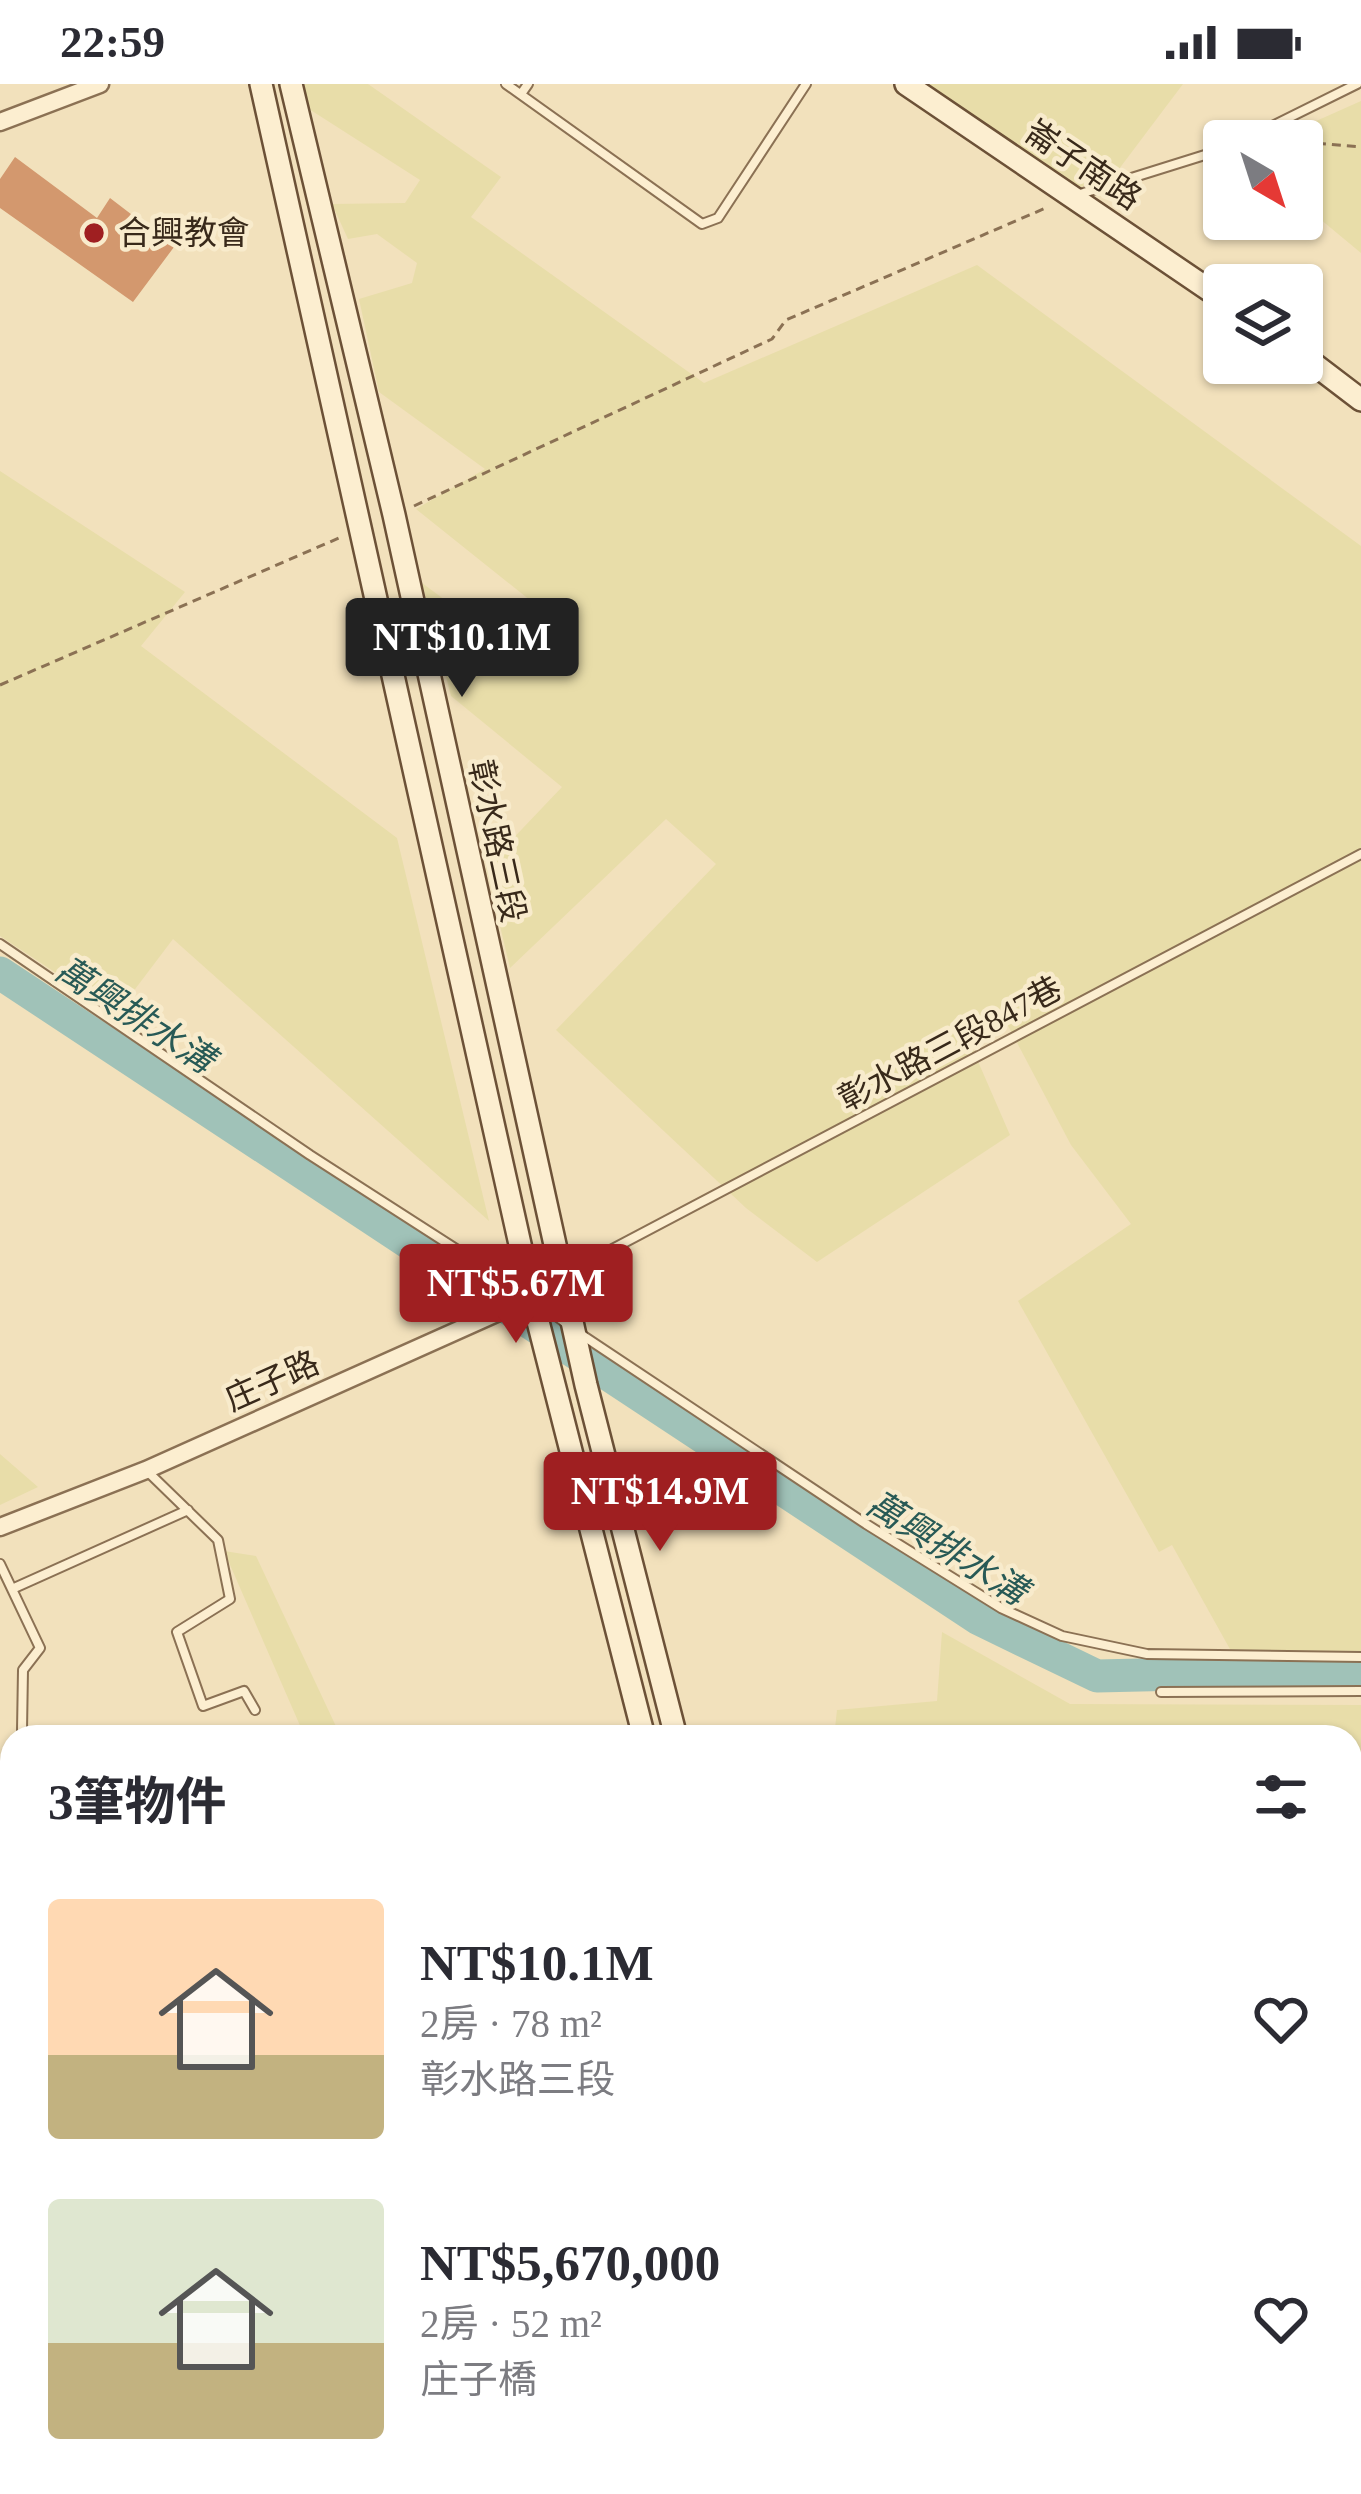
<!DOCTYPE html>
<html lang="zh-TW">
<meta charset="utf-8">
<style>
:root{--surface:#fff;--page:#f7f7f7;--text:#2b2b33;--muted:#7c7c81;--accent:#9f1f21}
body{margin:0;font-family:"Times New Roman","Noto Sans TC",serif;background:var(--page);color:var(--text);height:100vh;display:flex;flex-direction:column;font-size:45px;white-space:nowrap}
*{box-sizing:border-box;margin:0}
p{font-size:39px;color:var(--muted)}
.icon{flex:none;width:66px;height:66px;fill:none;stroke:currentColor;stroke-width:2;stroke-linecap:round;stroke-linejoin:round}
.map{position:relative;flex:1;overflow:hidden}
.sheet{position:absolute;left:0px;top:1641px;width:1362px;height:771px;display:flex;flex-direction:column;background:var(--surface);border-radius:36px 36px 0 0;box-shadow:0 3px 9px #0004}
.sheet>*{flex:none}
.needle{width:78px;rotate:141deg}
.controls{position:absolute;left:1203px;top:36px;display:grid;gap:24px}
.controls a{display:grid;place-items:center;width:120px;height:120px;border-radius:12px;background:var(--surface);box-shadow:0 3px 9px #0004;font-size:60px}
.price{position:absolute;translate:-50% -102px;padding:0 27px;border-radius:12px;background:var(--accent);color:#fff;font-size:39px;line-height:78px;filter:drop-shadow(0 3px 6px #0008)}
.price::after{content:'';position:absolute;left:50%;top:72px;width:36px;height:27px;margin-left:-18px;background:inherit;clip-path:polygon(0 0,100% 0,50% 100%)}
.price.selected{background:#222;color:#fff}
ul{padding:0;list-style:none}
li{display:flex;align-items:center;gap:36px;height:300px;padding:0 48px}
li span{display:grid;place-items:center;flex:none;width:336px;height:240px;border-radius:12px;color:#555}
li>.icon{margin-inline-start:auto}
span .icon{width:144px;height:144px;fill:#fffc;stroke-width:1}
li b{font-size:51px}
h2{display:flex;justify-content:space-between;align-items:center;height:144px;padding:0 48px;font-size:51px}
.status{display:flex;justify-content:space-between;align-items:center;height:84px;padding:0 60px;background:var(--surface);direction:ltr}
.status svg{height:33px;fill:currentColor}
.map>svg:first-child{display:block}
</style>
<div class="status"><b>22:59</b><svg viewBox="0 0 49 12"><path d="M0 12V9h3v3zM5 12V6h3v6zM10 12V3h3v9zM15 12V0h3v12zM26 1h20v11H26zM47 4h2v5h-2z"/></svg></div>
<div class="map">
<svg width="1361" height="2410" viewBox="0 0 1361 2410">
<rect width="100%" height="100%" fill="#f2e1bc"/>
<path fill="#e8dda9" d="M304 0H368L501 93 471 133 704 299 977 181 1361 462V1567H1231L1172 1461 1159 1468 1018 1217 1131 1140 1071 1061 1005 936 970 959 1010 1051 817 1178 746 1124 556 946 716 780 666 735 510 884 486 783 562 703 451 612 422 499 540 586 571 549 416 425 485 385 379 308 359 215 412 199 417 179 377 150 348 155 332 120 405 119 420 96 309 25Z
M912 0H1183L1119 85 1075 106Z
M1361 17V169L1302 120V57H1291L1296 46Z
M0 387 185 508 141 562 397 754 489 1137 173 855 117 929 0 852Z
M0 1370 38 1403 0 1421Z
M224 1467 256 1472 341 1653H305Z
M942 1548 1070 1620 1361 1621V2067L1350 2071V1653H834L837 1626 937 1617Z
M12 1732V2400H752L756 2410H0V1737Z
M1350 2076 1361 2109V2410H952L949 2400H1350Z"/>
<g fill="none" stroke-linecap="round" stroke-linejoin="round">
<path stroke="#a0c2b8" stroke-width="33" d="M0 889 979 1535 1097 1592 1361 1586"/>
</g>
<path fill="#d3986e" d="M15 73 97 134 110 114 174 163 133 218 0 124V95Z"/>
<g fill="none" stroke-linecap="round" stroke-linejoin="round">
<g stroke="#8b7154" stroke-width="12">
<path id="lane" d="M506 0 702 140 718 134 806 0
M521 10 528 0
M1242 57 1357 0
M1077 111 1224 65
M0 860 310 1071 523 1208
M563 1191 1361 770
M540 1220 567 1240
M579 1249 866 1440 1001 1524 1062 1552 1147 1570 1361 1573
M147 1387 218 1456 230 1515 177 1548 203 1622 244 1607 255 1626
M0 1480 40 1564 23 1586 22 1646
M12 1505 188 1426
M1161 1608 1361 1607
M1350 2333 1361 2329"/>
</g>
<g stroke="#8b7154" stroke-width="21">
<path id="street" d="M0 38 100 0
M0 1443 146 1386 530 1214 562 1191"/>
</g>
<g stroke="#6c5137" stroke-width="26">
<path id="secondary" d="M261 0 532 1214 644 1653
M291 0 394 431 586 1301 676 1653
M906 0 1224 216
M1302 271 1361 316
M808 2400 810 2410
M840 2400 842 2410"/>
</g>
<path stroke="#8b7154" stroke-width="3" stroke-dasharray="9 6" stroke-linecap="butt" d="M1302 58 1361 63
M414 422 772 255 786 236 1048 123
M0 601 339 454"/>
<use href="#lane" stroke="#fceed0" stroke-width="8"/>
<use href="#street" stroke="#fceed0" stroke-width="16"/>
<use href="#secondary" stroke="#fceed0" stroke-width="21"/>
</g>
<circle fill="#9f1f21" stroke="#f8ebcc" stroke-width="4.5" cx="94" cy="149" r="12"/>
<g text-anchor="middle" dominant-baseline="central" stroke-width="9" stroke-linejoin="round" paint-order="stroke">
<g font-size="33" fill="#38291a" stroke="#f8ebcc">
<text transform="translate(1083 81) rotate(34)">崙子南路</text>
<text transform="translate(497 757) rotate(78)">彰水路三段</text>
<text transform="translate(950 960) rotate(-28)">彰水路三段847巷</text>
<text transform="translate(272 1297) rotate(-24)">庄子路</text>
</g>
<g font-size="33" fill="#38291a" stroke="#f8ebcc" text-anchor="start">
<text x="118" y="149">合興教會</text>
</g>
<g font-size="36" font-style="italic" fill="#285a56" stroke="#f8ebcc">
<text transform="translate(135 931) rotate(33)">萬興排水溝</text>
<text transform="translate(947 1464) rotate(32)">萬興排水溝</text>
</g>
</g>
</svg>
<div class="controls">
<a><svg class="needle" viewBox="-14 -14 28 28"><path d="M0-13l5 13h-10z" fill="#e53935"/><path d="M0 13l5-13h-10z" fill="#7c7c81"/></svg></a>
<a><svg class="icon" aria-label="layers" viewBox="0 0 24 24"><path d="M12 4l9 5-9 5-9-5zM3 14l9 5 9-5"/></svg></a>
</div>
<b class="price selected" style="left:462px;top:616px">NT$10.1M</b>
<b class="price" style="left:516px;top:1262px">NT$5.67M</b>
<b class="price" style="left:660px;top:1470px">NT$14.9M</b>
<section class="sheet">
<h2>3筆物件<svg class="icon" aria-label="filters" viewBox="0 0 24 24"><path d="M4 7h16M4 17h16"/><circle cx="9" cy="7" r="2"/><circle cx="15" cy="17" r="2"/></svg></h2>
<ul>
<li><span style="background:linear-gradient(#ffd9b3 65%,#c2b280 0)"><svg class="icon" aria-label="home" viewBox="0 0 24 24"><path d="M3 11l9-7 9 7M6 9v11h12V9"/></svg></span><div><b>NT$10.1M</b><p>2房 · 78 m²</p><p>彰水路三段</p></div><svg class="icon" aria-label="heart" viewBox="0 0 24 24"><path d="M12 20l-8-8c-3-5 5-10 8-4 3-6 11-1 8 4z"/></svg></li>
<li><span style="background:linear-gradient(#dfe7d0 60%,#c2b280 0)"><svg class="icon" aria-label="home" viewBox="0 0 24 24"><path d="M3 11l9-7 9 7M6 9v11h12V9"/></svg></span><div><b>NT$5,670,000</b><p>2房 · 52 m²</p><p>庄子橋</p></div><svg class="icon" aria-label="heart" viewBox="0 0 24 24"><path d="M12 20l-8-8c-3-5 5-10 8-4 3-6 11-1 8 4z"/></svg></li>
</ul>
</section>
</div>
